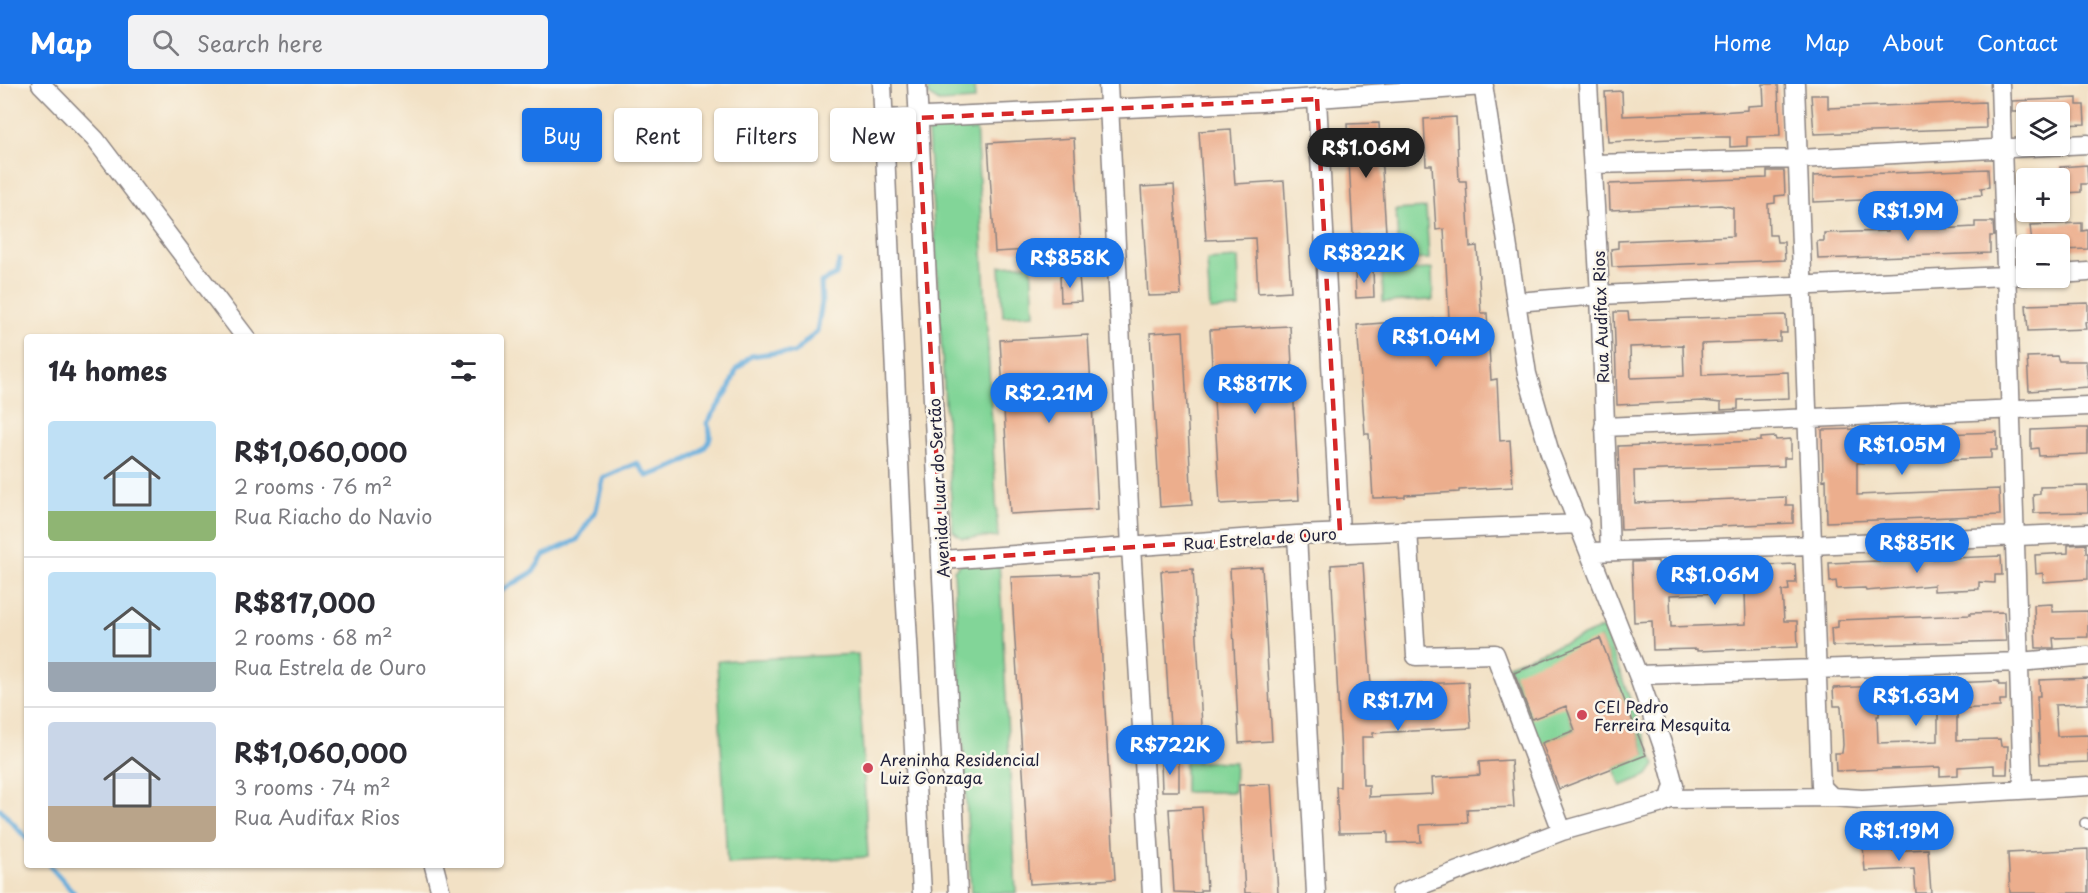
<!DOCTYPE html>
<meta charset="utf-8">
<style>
:root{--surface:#fff;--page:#f2f2f3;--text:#2b2b33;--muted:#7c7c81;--line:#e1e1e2;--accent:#1a73e8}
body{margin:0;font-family:"Playpen Sans",sans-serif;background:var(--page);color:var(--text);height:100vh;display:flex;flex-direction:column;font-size:22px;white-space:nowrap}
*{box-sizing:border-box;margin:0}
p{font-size:20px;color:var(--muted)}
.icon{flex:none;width:33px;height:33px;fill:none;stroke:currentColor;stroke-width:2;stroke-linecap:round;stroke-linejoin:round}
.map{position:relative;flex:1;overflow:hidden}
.drawer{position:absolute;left:24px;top:250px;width:480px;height:534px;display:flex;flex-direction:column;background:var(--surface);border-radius:6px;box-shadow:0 2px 4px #0004}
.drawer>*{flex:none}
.guide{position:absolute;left:522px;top:24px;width:570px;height:54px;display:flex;gap:12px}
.buttons{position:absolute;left:2016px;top:18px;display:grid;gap:12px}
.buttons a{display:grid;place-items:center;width:54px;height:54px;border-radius:6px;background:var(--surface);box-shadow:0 2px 4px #0004;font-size:30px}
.price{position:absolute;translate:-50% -51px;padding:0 14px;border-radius:21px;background:var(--accent);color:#fff;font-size:20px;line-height:39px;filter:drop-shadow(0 2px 3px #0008)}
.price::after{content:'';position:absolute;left:50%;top:36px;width:18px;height:14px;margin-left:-9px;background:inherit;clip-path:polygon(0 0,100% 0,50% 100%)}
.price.current{background:#222;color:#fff}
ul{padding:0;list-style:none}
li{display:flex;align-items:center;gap:18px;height:150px;padding:0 24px}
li+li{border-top:2px solid var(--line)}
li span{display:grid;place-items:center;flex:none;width:168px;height:120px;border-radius:6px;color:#555}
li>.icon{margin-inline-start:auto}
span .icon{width:72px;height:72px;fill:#fffc;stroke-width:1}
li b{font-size:26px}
h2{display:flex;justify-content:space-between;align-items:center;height:72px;padding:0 24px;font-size:26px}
.chip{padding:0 21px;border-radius:6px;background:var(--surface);box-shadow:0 2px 4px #0004;font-size:21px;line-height:54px}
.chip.current{background:var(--accent);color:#fff}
header{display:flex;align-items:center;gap:36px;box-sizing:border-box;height:84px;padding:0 30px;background:var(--accent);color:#fff}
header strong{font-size:28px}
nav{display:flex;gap:33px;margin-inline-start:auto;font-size:21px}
.search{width:420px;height:54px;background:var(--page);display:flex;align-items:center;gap:15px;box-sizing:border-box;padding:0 21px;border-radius:6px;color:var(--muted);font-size:22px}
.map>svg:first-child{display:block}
</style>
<header>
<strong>Map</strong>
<div class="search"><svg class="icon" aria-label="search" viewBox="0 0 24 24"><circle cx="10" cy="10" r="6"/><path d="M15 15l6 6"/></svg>Search here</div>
<nav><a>Home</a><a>Map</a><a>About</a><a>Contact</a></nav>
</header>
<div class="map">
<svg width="2088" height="809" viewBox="0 0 2088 809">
<rect width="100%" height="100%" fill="#fbf7ec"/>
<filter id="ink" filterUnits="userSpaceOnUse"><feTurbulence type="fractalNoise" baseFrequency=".0167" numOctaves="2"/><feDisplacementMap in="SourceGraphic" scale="12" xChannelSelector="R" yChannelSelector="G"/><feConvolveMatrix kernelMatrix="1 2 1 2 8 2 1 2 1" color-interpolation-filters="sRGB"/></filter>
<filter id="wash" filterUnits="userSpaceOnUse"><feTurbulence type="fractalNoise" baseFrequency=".008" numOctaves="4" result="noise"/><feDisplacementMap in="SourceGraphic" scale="24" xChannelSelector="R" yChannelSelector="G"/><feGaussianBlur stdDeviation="1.35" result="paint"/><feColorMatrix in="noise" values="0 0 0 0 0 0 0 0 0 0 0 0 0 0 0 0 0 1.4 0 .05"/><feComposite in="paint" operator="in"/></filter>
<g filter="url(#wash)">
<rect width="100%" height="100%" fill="#f2e1c5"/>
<path fill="#82d598" stroke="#527c6a" stroke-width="1.5" d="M927 0H974L975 16 939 18 928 11Z
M976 40 998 453 962 454 953 447 928 48 937 42Z
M1426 124 1429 175 1399 176 1396 126Z
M1238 174 1240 224 1210 226 1207 176Z
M1031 180 1034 230 1003 232 1000 182Z
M1432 185 1433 216 1383 218 1382 187Z
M999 476 1016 809H971L954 486 961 480Z
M1603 544 1655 681 1648 691 1621 702 1614 684 1646 670 1628 625 1595 638 1586 614 1619 601 1600 554 1566 622 1575 646 1542 660 1559 705 1556 706 1508 581Z
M858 570 868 773 727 780 717 577Z
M1185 678H1235L1234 708H1185Z"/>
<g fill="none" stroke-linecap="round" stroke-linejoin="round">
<path stroke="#64acdb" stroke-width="5" d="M501 507 533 488 544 471 577 456 596 426 603 394 637 379 647 392C663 387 707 372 710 353 711 348 709 344 707 339L729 305 736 286 751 272 773 269H794L817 247 822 219 821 198 836 191 839 178
M0 725 27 755
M50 782 74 809"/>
</g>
<g id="blocks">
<path fill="#ecae8d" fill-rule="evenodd" d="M1763 0H1778L1780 52 1747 53V62L1730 63V53H1714L1608 58 1605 8 1622 7 1623 32 1720 28 1748 26V22L1764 21Z
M1811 11H1828V24L1985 18 1986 44 1814 50Z
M2077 14V21H2084L2085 40 2060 41V28H2012V17Z
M1456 33 1459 97H1466L1470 163 1477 162 1481 229H1487L1491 296 1497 295 1500 357 1510 356 1513 403 1459 406V408L1405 411V413L1373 414 1369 350H1365L1357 241 1449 234 1444 145 1436 146 1432 81H1426L1424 35Z
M1379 39 1386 148 1353 150 1347 40Z
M1231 45 1235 100 1284 97 1291 207 1258 209 1255 154 1206 156 1199 47Z
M1074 54 1081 163 995 168 988 59Z
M2087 81 2088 100H2081V108L2065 109 2064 101H2060V83Z
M1988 85 1989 103 1981 104 1982 111 1887 117V115L1813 118V92Z
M1767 87H1784L1785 111 1775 112V119L1768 120 1769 151H1776L1777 158H1784L1785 176 1612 183 1611 165 1618 164V157L1733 152V124L1721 121 1610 126 1609 100 1767 94Z
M1174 101 1181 211 1148 212 1141 103Z
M1938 138 1939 145 1975 143V138H1993L1994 152H1990V169L1818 175 1817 157H1824V149L1888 147V140Z
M2082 139V147L2088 146V165L2060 166V160H2032L2030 141Z
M1373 186 1374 213 1356 214 1355 187Z
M1079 191 1081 217 1061 218 1060 192Z
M2088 219V237L2085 238 2086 245 2028 247 2026 221Z
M1614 228H1628L1629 236 1786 231 1787 249H1780V257L1701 260 1702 291 1788 288 1789 314 1738 316V325L1721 326V319L1703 317 1617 321ZM1683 261 1684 292 1631 294 1630 263Z
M1290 242 1299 416 1220 420 1210 246Z
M1183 247 1192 421 1160 423 1150 249Z
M1088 251 1098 425 1010 430 1000 256Z
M2057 272 2059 277H2086L2088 303 2029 307 2027 273Z
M2081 344H2088V370L2039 372 2038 364 2031 365V346Z
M1857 345V353L1997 348V366H1991V374L1857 379V411L1999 405 2000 431 1827 438 1826 395 1823 396 1822 346Z
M1775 353 1776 356 1791 355V374H1784V382L1634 387 1635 419 1786 413V421H1793V439L1621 446 1618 362 1761 357V354Z
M2088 402V428L2034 429 2033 411 2040 410V403Z
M2086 460V469H2088V495L2043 498V489L2036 490 2035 471 2068 469V461Z
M2001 472 2002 491H1995V499L1979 498V505L1934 507V501L1866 507 1865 504 1837 505 1836 497 1830 498 1829 479Z
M1658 477 1659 485 1795 480 1796 499H1788L1789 506 1782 507 1784 537H1797L1798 563 1697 567V565L1653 566 1652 537 1634 538 1632 478ZM1745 508 1746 540 1671 543 1670 511Z
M1363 479 1371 602 1468 598 1471 644 1373 649V653H1362L1363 701H1369V713L1433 710 1432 694 1480 691 1479 678 1511 676 1514 723 1467 725 1468 739 1420 741 1421 758 1388 759V748L1339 749 1336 703H1340V671H1341L1331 481Z
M1262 483 1272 657 1239 659 1230 485Z
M1193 485 1203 659 1171 661 1161 487Z
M1097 490 1115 795 1030 800 1011 493Z
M2052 520V528L2088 527V553L2053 554 2054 564H2036L2034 521Z
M2004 528 2006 557 1832 562 1831 544 1838 543V536L1970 531V529Z
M1600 554 1646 671 1559 705 1542 659 1575 646 1566 622 1532 635 1514 589Z
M2088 594V620L2055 621 2057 652 2088 651V678L2040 680 2037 612H2040L2039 596Z
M1998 597 1999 601H2006V616H2000V623L1957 625V656L2000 655 2001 662H2008L2007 690H1994V681L1958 683V691L1940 692V683L1836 687 1835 669H1842L1843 661 1841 622H1834L1833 604ZM1938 626V657L1878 659 1877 632H1879V628Z
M1161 678H1179V707H1162Z
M1271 700 1278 809H1245L1239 701Z
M1202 723 1207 806H1200V809L1174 808 1169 725Z
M1887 756 1889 767 1928 765 1931 809H1916L1914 785 1865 787 1863 762H1865V757Z
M2088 765V809H2010L2008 769Z"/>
</g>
</g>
<g filter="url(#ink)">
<use href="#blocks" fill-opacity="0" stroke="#8a8280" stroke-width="1.5"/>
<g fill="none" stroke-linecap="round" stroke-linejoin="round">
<g stroke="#8a8280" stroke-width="12">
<path id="lane" d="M2085 739 2088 740"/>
</g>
<g stroke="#8a8280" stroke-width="21">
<path id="street" d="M41 0 95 55 246 254
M882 0 903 468 922 809
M917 0 958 809
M1108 0 1131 463 1152 809
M1588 0 1600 211 1610 467
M1795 0 1821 702 1832 713 1862 715 2088 702
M2000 0 2023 706
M1317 15 1340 449
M883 35 1261 18 1484 2
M1593 80 1798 75 2088 60
M2060 190 2088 188
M1516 218 1600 211 2026 191
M1604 343 2088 322
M1408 446 1416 572 1495 570 1562 747
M1297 451 1316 809
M1590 468 1811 461 2088 449
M942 476 1297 451 1580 440
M1638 591 2019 578 2088 572
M1670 715 1832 713
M434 782 441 809
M1401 809 1562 747 1659 720 1670 715 1674 701 1665 668 1638 591 1550 369 1527 290 1483 0"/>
</g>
<use href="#lane" stroke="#fff" stroke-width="9"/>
<use href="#street" stroke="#fff" stroke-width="18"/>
</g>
</g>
<path fill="none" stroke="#d62828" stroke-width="4.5" stroke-dasharray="12 8" stroke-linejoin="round" d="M1317 15 1340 449 942 476 918 34Z"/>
<g fill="#d1495b" stroke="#fbf7ec" stroke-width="2">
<circle cx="1582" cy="631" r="6"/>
<circle cx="868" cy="684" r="6"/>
</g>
<g text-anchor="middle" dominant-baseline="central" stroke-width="5" stroke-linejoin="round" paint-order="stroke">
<g font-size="16" fill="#22223b" stroke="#fbf7ec">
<text transform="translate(1600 233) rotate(-92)">Rua Audifax Rios</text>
<text transform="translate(938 404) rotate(-93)">Avenida Luar do Sertão</text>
<text transform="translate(1260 454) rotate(-4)">Rua Estrela de Ouro</text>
</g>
<g font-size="16" fill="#22223b" stroke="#fbf7ec" text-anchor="start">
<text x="1594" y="622">CEI Pedro<tspan x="1594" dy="18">Ferreira Mesquita</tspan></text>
<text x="880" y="675">Areninha Residencial<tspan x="880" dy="18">Luiz Gonzaga</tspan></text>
</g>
</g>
</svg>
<div class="buttons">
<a><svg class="icon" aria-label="layers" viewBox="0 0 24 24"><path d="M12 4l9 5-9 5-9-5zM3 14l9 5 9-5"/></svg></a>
<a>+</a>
<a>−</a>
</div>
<b class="price current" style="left:1366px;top:95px">R$1.06M</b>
<b class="price" style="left:1908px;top:158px">R$1.9M</b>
<b class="price" style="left:1364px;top:200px">R$822K</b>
<b class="price" style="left:1070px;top:205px">R$858K</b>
<b class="price" style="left:1436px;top:284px">R$1.04M</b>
<b class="price" style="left:1255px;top:331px">R$817K</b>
<b class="price" style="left:1049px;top:340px">R$2.21M</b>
<b class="price" style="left:1902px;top:392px">R$1.05M</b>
<b class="price" style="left:1917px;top:490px">R$851K</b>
<b class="price" style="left:1715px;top:522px">R$1.06M</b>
<b class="price" style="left:1916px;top:643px">R$1.63M</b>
<b class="price" style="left:1398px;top:648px">R$1.7M</b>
<b class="price" style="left:1170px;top:692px">R$722K</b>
<b class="price" style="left:1899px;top:778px">R$1.19M</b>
<div class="guide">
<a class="chip current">Buy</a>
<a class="chip">Rent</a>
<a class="chip">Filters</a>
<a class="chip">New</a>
</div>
<section class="drawer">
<h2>14 homes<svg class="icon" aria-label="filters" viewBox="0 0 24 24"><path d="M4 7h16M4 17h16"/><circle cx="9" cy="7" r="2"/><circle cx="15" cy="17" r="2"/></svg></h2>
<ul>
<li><span style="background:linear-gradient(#bfe0f5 75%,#8fb573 0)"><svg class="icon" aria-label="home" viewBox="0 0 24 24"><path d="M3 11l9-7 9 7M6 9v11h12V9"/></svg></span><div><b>R$1,060,000</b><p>2 rooms · 76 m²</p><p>Rua Riacho do Navio</p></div></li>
<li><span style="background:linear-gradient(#bfe0f5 75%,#9aa5b1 0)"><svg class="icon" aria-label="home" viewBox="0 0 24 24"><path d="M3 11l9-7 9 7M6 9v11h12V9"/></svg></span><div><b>R$817,000</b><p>2 rooms · 68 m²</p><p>Rua Estrela de Ouro</p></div></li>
<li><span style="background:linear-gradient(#c9d6e8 70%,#b9a48a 0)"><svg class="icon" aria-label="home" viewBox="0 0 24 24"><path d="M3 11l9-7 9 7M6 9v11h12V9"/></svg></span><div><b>R$1,060,000</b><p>3 rooms · 74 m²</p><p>Rua Audifax Rios</p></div></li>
</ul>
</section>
</div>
